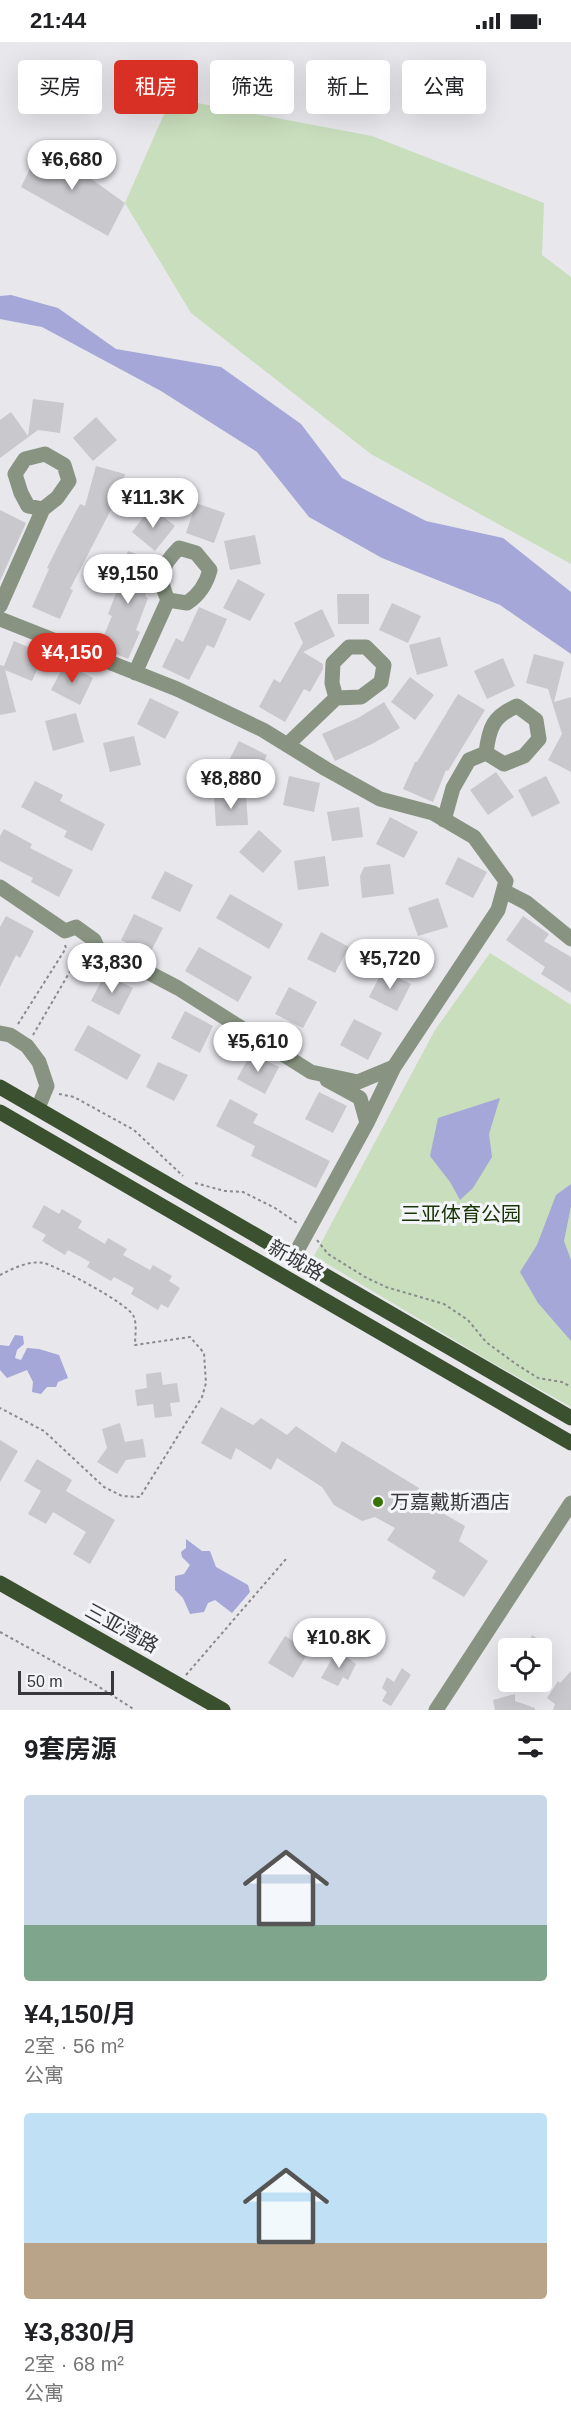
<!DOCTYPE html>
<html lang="zh">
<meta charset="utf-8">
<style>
:root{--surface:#fff;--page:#f2f2f2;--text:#202124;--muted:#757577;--accent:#d93025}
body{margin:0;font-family:Helvetica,"Noto Sans SC",sans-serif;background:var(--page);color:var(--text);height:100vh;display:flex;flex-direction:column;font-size:22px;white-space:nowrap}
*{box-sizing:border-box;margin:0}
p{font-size:20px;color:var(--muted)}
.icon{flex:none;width:33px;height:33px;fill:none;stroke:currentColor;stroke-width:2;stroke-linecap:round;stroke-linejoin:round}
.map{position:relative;height:1668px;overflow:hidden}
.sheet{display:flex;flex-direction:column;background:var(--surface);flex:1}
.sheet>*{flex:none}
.hud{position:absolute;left:18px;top:18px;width:536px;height:54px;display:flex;gap:12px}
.controls{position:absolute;left:498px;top:1596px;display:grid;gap:12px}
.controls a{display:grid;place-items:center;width:54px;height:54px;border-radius:6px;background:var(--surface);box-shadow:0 6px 24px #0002;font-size:30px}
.scale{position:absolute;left:18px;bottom:15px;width:96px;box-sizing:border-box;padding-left:6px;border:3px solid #38383a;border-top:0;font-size:16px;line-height:21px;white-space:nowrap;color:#38383a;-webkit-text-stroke:4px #f4f5f9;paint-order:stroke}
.price{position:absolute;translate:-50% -51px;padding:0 14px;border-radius:21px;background:#fff;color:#222;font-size:20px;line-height:39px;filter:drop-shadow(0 2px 3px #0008)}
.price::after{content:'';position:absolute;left:50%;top:36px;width:18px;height:14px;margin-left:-9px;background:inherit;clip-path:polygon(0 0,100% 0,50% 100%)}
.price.on{background:var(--accent);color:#fff}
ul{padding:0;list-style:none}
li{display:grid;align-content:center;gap:12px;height:318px;padding:0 24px}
li span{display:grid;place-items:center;height:186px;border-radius:6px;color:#555}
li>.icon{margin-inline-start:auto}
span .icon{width:108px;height:108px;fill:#fffc;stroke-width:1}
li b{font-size:26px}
h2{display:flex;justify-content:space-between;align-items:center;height:72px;padding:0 24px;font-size:26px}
.tag{padding:0 21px;border-radius:6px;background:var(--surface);box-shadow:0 6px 24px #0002;font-size:21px;line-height:54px}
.tag.on{background:var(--accent);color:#fff}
.status{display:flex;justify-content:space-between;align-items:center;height:42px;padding:0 30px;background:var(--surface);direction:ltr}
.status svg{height:16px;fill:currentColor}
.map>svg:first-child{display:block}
</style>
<div class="status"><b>21:44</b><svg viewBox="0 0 49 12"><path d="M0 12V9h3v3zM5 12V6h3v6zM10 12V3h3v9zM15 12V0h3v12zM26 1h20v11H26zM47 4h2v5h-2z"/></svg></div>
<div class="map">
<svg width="571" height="1668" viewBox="0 0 571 1668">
<rect width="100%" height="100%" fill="#e7e7ec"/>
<path fill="#c8debc" d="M171 56 372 94 544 161 542 213 571 235V522L371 412 191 271 125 161Z
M490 911 571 963V1365L491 1320 314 1214 435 988Z"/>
<path fill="#a4a7d7" d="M11 253 58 266 116 307 221 325 301 382 342 436 426 479 503 496 571 550V612L500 563 382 516 309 475 257 410 161 349 42 285 0 277V254Z
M500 1056 489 1092 492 1115 473 1146 460 1158 450 1140 430 1114 438 1076Z
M571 1142V1164L564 1199 571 1218V1299L538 1261 520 1230 537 1203 556 1153Z
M15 1293 23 1294 24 1302 17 1308 15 1316 21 1318 27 1306 39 1307 59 1313 68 1336 58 1340 56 1345H47L41 1352 32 1350 33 1340 27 1328 7 1336 0 1328V1303L9 1304Z
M186 1497 202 1509H210L216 1525 248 1543 250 1550 232 1571 215 1558 208 1561 204 1570 190 1572 183 1556 175 1548V1534L184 1532 190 1523 182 1515 181 1510 186 1506Z"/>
<path fill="#c8c8cd" d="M42 102 125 161 108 194 21 145Z
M33 357 64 361 60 391 38 388 0 416V378L11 370 28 394Z
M96 375 117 398 93 419 73 396Z
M96 424 125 432 117 463 114 462 70 547 73 548 60 577 32 565 49 527 47 526 61 498 80 462 85 464Z
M196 461 225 471 214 501 186 491Z
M151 465 175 484 155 509 132 490Z
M0 468 26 481 0 539Z
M255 493 261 522 230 528 224 499Z
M128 509 156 519 145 554 148 556 136 588 140 590 128 617 99 605 112 574 108 572 121 538 118 537Z
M238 537 265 552 250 579 223 566Z
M337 552H369V582H338Z
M392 561 421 574 408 601 379 588Z
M199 565 227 577 214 606 207 603 189 638 162 625 176 596 183 600Z
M322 567 335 594 303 610 323 622V627L310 650 304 647 285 680 259 665 274 637 280 641 303 601 294 581Z
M440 595 448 624 417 633 409 603Z
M14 599 44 612 32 639 5 628 16 670 0 673V623L4 624Z
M534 612 564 620 554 660 571 655V730L548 718 562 692 548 647 526 641Z
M503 616 515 644 487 657 474 629Z
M65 621 93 636 80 663 51 648Z
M410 635 434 653 415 678 391 660Z
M458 652 485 668 448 729 446 728 433 760 403 747 415 720H417Z
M150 656 179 670 165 697 137 682Z
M384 660 400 686 372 702 335 719 322 692 358 676Z
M76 671 84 700 53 709 45 679Z
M134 694 141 723 110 730 103 701Z
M239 699 267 713 254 740 225 726Z
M496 730 514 755 488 773 470 748Z
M289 734 320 741 314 770 283 763Z
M546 734 560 761 532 775 518 748Z
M35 739 63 753 60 759 105 782 92 809 64 795 67 789 21 765Z
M246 752 248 783 216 784 214 754Z
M359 765 363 795 332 799 327 770Z
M390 775 418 790 404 816 376 802Z
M4 787 32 802 30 806 73 828 59 855 31 840 33 836 0 819V794Z
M259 788 282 809 263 831 239 810Z
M325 814 329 844 298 848 294 819Z
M458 815 487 830 473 856 445 842Z
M390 822 394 852 362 856 360 834 364 825Z
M165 829 193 843 180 870 151 856Z
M230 852 283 882 269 907 216 876Z
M438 856 448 885 418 894 408 866Z
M134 872 163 886 149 913 121 898Z
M6 874 34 889 20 916 16 913 0 945V885Z
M523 874 549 892 544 899 571 915V951L541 932 545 925 506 898Z
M321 890 349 905 335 931 307 917Z
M199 905 252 935 238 960 185 929Z
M383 928 411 942 397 969 369 955Z
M105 932 133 946 119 973 91 959Z
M289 945 317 960 303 986 275 972Z
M185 969 213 984 200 1011 171 996Z
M354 977 382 991 368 1018 340 1003Z
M88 983 141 1013 127 1038 74 1008Z
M251 1011 279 1025 265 1052 237 1037Z
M158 1020 188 1033 174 1059 146 1045Z
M319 1050 347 1064 333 1091 305 1077Z
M230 1057 258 1072 253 1081 330 1119 316 1146 251 1114 255 1104 216 1084Z
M44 1163 59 1172 62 1167 82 1179 78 1186 105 1202 108 1196 127 1207 123 1213 150 1228 153 1223 172 1234 169 1239 180 1246 168 1266 161 1262 158 1268 131 1252 134 1246 114 1235 111 1239 87 1225 90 1220 68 1208 65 1213 42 1199 46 1193 32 1185Z
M161 1330 163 1343 177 1341 180 1360 170 1361 172 1374 155 1376 153 1362 137 1364 135 1348 147 1346 146 1332Z
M221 1365 253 1383 261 1376 287 1393 296 1384 336 1411 342 1399 419 1446 418 1457 465 1484 459 1499 488 1519 464 1555 432 1536 436 1529 387 1498 395 1486 375 1475 362 1479 334 1463 322 1445 277 1416 271 1428 236 1406 231 1418 201 1401Z
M120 1381 125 1400 143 1397 146 1415 126 1418 117 1432 97 1420 107 1406 102 1387Z
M0 1398 18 1409 0 1440Z
M37 1417 72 1438 66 1449 115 1478 90 1522 73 1512 86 1490 53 1470 46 1482 28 1472 41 1449 24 1439Z
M532 1593 553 1606H526Z
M285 1594 309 1609 293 1636 268 1621Z
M337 1608 356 1622 348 1638 343 1635 338 1644 321 1636Z
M402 1626 411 1633 391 1664 382 1659 387 1650 382 1646 387 1635 394 1640Z
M571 1629V1668H553L555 1662 547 1656 558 1639 560 1641Z
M515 1652V1659L535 1666V1668H495L493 1658Z"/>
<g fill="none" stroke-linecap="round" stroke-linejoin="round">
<path stroke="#8a8a8d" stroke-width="2" stroke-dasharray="3 3" stroke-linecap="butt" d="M18 982 66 906 65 903
M33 993 79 914 86 915
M59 1052 74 1055 134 1088 183 1134
M195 1141 225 1149 243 1150 275 1166 297 1181
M317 1198 328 1212 365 1235 386 1245 444 1262 468 1278 486 1300 516 1322 538 1336 562 1340 571 1345
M0 1233C12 1227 29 1218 44 1221 58 1225 130 1262 134 1275 137 1283 135 1295 135 1303L190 1295 204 1311 206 1341 202 1355 140 1455 122 1454 104 1445 44 1389 0 1366
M0 1590 96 1643 135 1668
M186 1633 286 1517"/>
<path stroke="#889481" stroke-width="15" d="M0 564 43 467 57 456 69 439 64 423 45 412 25 417 15 432 21 451 28 464 43 467
M0 577 177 647 263 688 326 727 380 757 433 771 474 795 506 839 498 868 394 1025 358 1040 311 1030 178 946 136 924 104 911 97 905 94 898 76 885 65 889 0 845
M135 631 168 558C157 535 161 524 179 506L196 511 210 528C206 543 199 553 187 561L168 558
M287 703 336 656 361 655 381 640 384 623 366 605H349L333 621 332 641 336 656
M444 778 453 746 469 718 486 711 504 722 524 714 539 697 536 678 517 664C493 674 489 686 486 711
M504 849 527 861 571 897
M0 991 10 993 27 1004 39 1020 47 1044 38 1066
M327 1038 360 1056 367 1081
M293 1216 367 1081 394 1025
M436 1668 571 1461"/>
<path stroke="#3b502f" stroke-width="15" d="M0 1045 571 1376
M0 1070 571 1401
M0 1541 223 1668"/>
</g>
<circle fill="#3a7303" stroke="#f4f5f9" stroke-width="2" cx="378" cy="1460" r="6"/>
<g text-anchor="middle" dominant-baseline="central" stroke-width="6" stroke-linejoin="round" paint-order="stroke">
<g font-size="20" fill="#183304" stroke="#f4f5f9">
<text x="461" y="1172">三亚体育公园</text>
</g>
<g font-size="20" fill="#38383a" stroke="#f4f5f9">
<text transform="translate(296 1218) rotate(30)">新城路</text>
<text transform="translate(122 1586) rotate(29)">三亚湾路</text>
</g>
<g font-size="20" fill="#38383a" stroke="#f4f5f9" text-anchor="start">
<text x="390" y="1460">万嘉戴斯酒店</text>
</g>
</g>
</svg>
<div class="controls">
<a><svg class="icon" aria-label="locate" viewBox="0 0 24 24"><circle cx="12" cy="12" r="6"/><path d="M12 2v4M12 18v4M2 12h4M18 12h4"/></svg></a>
</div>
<div class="scale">50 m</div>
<b class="price" style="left:72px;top:149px">¥6,680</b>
<b class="price" style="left:153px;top:487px">¥11.3K</b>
<b class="price" style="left:128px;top:563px">¥9,150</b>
<b class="price on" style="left:72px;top:642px">¥4,150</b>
<b class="price" style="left:231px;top:768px">¥8,880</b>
<b class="price" style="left:390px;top:948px">¥5,720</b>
<b class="price" style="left:112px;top:952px">¥3,830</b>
<b class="price" style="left:258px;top:1031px">¥5,610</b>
<b class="price" style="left:339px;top:1627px">¥10.8K</b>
<div class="hud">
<a class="tag">买房</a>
<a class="tag on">租房</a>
<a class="tag">筛选</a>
<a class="tag">新上</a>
<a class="tag">公寓</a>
</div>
</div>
<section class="sheet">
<h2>9套房源<svg class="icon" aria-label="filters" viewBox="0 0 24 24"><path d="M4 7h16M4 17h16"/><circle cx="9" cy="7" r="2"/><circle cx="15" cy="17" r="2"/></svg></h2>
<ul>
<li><span style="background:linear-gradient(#c9d6e8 70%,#7fa58c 0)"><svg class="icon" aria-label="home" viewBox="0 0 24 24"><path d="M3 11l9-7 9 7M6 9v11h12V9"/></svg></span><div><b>¥4,150/月</b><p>2室 · 56 m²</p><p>公寓</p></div></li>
<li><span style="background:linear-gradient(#bfe0f5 70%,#b9a48a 0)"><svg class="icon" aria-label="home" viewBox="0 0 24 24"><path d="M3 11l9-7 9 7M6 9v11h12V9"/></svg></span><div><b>¥3,830/月</b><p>2室 · 68 m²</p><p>公寓</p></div></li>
</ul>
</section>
